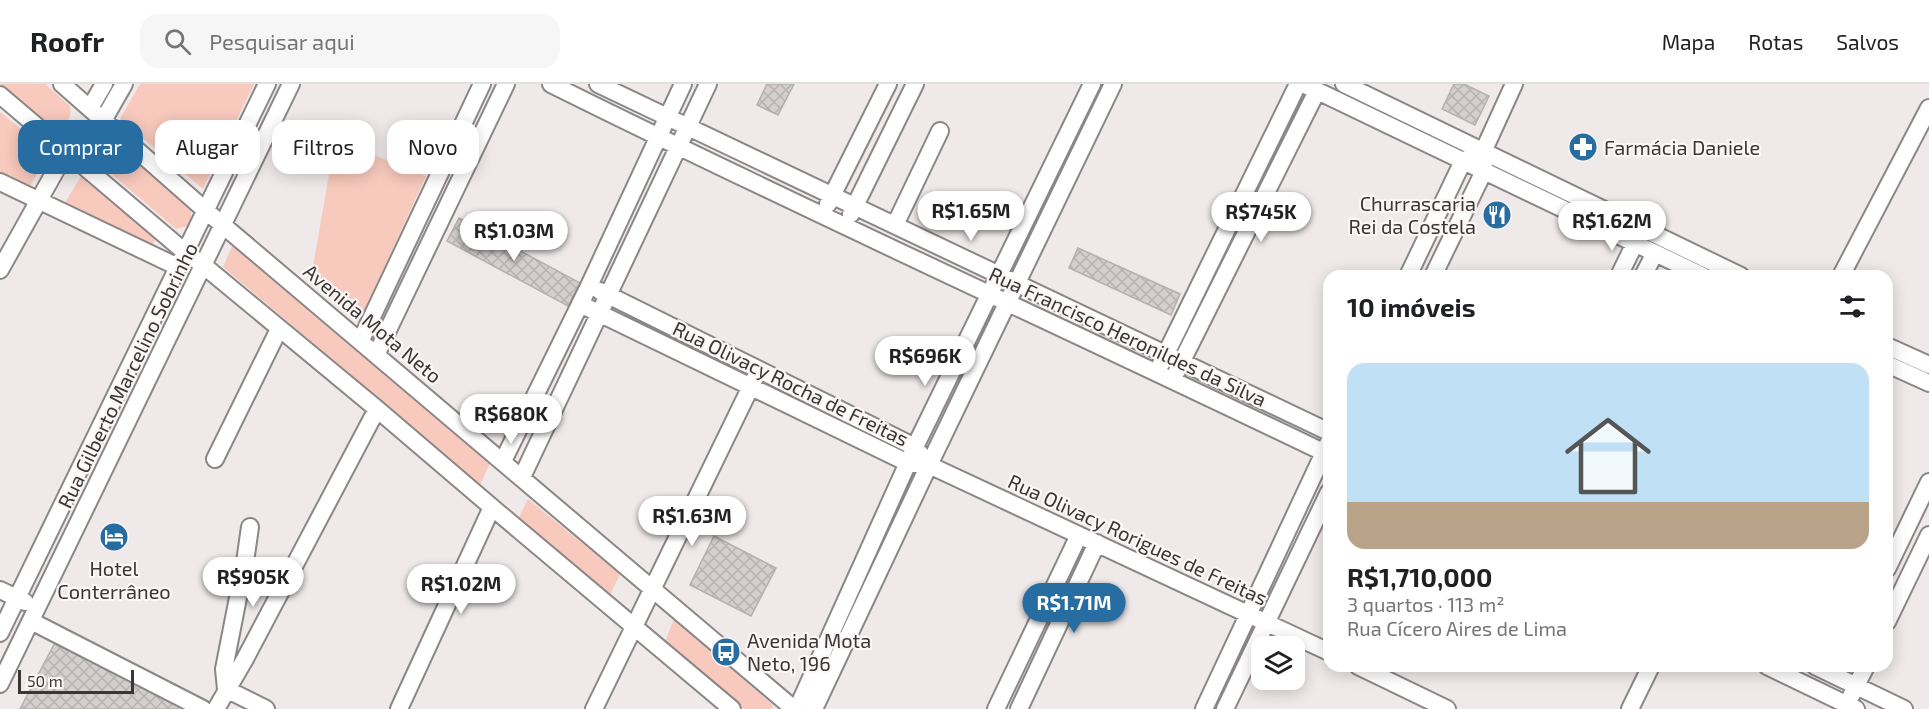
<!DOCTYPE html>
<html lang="pt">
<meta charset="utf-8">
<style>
:root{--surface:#fff;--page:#f6f6f6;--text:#202124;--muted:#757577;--line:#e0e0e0;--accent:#276da2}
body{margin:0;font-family:"Exo 2",sans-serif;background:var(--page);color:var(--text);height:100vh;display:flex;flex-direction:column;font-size:22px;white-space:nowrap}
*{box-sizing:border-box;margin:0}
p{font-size:20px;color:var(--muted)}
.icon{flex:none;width:33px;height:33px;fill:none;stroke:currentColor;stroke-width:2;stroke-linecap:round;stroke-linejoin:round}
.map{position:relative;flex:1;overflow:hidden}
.drawer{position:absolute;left:1323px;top:186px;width:570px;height:402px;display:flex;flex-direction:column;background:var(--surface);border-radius:18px;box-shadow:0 3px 15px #0003}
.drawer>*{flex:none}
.top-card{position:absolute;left:18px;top:36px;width:570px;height:54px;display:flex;gap:12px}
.controls{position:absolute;left:1251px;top:552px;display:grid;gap:12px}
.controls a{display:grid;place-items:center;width:54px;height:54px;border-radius:12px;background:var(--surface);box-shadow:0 3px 15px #0003;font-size:30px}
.scale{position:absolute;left:18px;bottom:15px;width:116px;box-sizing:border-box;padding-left:6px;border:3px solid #383636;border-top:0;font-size:16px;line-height:21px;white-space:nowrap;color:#383636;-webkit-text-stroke:4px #fcf7f6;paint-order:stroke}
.price{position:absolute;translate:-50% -51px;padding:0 14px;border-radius:21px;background:#fff;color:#222;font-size:20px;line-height:39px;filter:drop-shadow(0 2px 3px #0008)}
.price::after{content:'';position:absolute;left:50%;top:36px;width:18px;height:14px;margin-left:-9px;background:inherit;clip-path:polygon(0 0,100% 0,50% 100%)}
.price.on{background:var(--accent);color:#fff}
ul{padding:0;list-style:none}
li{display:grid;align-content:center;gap:12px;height:318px;padding:0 24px}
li+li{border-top:2px solid var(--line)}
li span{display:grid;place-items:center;height:186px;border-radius:18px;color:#555}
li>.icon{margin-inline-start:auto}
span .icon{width:108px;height:108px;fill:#fffc;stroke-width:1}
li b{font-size:26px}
h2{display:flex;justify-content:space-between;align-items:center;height:72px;padding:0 24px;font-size:26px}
.tag{padding:0 21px;border-radius:18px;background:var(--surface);box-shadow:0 3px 15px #0003;font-size:21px;line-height:54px}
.tag.on{background:var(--accent);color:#fff}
header{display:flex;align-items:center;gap:36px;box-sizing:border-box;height:84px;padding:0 30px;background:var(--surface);border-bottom:2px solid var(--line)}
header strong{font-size:28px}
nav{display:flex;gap:33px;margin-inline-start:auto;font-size:21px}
.search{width:420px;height:54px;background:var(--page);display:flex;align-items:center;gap:15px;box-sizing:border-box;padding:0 21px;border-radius:18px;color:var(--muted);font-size:22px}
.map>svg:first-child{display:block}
</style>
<header>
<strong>Roofr</strong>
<div class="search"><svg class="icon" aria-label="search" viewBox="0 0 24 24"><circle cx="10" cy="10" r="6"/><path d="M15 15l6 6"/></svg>Pesquisar aqui</div>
<nav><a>Mapa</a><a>Rotas</a><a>Salvos</a></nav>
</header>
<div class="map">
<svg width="1929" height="625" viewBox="0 0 1929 625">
<defs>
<pattern id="building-cross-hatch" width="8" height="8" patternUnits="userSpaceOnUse" patternTransform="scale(1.5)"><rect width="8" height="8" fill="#d4cfce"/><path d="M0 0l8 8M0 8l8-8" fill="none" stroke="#b7b2b2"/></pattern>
</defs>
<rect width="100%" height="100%" fill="#efeae9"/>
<path fill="#f8c9bd" d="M0 0H45L70 22C72 31 68 38 62 45L53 43Z
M140 0H254L203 105 120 35Z
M0 28 50 68 30 102 0 88Z
M107 52 114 55 191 121V135L188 142 176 145 94 75C91 64 97 56 107 52Z
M335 55 426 92 359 239 311 195Z
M82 91 158 153 152 161 64 120Z
M234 158 490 379 480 401 223 183Z
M528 415 620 490 609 513 517 437Z
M674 535 773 621 772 625H744L664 560Z"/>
<path fill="url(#building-cross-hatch)" stroke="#b5b0af" stroke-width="1.5" d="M767 0H794L778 31 757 21Z
M1454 0H1464L1489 12 1475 41 1442 25Z
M459 134 580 199 568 222 447 157Z
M1078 164 1180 210 1171 231 1069 184Z
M714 452 776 484 751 532 690 501Z
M58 553 181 619 178 625H20Z"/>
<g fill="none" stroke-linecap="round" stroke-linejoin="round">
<g stroke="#8b8786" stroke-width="20">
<path id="minor" d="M62 0 205 126 794 625
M551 0C808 128 1070 246 1329 371
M598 0 1329 348
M1303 0 1703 192
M1344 0 1741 192
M0 11 185 168 203 181 377 325 500 430 732 625
M90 24 104 0
M104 35 124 0
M0 98 178 183
M828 120 888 0
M851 130 915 0
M895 141 940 47
M0 186 67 66
M1408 192 1463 77 1471 73
M1433 192 1484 87 1483 68 1514 0
M1619 192 1635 159
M1643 192 1655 169
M1841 192 1929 24
M600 207 915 363 921 371
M580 220 908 379 929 381 1329 568
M361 256 482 0
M1887 262 1929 281
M377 269 506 0
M1161 280 1298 0
M1887 280 1929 299
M1177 287 1317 7
M215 375 279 245
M503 377 589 202 683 0
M522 393 708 0
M1887 485 1929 398
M0 506 25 518
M31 537 203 625
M1887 538 1929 451
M0 549 267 0
M1358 582 1447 625
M1767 582 1856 625
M1815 582 1904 625
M0 600 291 0
M226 605 224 585 245 478 250 443
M226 605 266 625
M1851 612 1866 582
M216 625 245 575 377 325
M399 625 492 423
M594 625 755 294
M797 625 915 363 1092 0
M814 625 929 381 1113 0
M996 625 1079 451
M1019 625 1097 459
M1204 625 1329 358
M1225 625 1329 408
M1630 625 1651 582"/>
</g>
<use href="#minor" stroke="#fff" stroke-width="16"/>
</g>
<defs>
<g id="pharmacy-disc" transform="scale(1.5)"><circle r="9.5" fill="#276da2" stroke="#fcf7f6"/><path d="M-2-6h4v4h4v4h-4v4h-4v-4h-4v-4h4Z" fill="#fff"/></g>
<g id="restaurant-disc" transform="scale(1.5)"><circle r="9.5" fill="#276da2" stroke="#fcf7f6"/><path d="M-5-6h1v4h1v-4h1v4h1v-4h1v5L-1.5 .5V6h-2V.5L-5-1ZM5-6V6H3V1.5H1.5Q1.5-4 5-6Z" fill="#fff"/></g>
<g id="hotel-disc" transform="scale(1.5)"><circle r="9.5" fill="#276da2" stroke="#fcf7f6"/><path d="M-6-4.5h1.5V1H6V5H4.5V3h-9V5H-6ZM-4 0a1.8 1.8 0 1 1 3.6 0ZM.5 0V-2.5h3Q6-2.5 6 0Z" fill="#fff"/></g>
<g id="bus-disc" transform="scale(1.5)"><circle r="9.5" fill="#276da2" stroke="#fcf7f6"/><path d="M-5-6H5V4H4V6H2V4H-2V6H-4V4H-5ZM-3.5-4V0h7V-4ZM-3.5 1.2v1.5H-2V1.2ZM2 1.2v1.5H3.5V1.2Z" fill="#fff"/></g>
</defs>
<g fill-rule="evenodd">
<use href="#pharmacy-disc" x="1583" y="63"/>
<use href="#restaurant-disc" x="1497" y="131"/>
<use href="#hotel-disc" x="114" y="453"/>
<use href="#bus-disc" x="726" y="568"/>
</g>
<g text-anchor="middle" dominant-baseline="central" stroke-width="4.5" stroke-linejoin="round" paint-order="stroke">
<g font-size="20" fill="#383636" stroke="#fcf7f6" text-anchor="start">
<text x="1604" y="63">Farmácia Daniele</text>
<text x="1476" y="119" text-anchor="end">Churrascaria<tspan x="1476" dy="23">Rei da Costela</tspan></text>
<text x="114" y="484" text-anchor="middle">Hotel<tspan x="114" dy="23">Conterrâneo</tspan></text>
<text x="747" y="556">Avenida Mota<tspan x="747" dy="23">Neto, 196</tspan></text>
</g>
<g font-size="20" fill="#383636" stroke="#fcf7f6">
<text transform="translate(373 239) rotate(40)">Avenida Mota Neto</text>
<text transform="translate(1128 252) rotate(25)">Rua Francisco Heronildes da Silva</text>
<text transform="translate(127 291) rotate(-64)">Rua Gilberto Marcelino Sobrinho</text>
<text transform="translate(791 299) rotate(26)">Rua Olivacy Rocha de Freitas</text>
<text transform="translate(1138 455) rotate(25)">Rua Olivacy Rorigues de Freitas</text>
</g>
</g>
</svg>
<div class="controls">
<a><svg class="icon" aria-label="layers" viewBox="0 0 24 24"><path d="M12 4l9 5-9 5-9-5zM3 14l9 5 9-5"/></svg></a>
</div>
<div class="scale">50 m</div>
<b class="price" style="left:971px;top:158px">R$1.65M</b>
<b class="price" style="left:1261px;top:159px">R$745K</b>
<b class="price" style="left:1612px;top:168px">R$1.62M</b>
<b class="price" style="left:514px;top:178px">R$1.03M</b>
<b class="price" style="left:925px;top:303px">R$696K</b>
<b class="price" style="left:511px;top:361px">R$680K</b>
<b class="price" style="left:692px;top:463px">R$1.63M</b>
<b class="price" style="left:253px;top:524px">R$905K</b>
<b class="price" style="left:461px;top:531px">R$1.02M</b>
<b class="price on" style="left:1074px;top:550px">R$1.71M</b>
<div class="top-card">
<a class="tag on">Comprar</a>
<a class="tag">Alugar</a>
<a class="tag">Filtros</a>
<a class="tag">Novo</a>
</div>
<section class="drawer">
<h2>10 imóveis<svg class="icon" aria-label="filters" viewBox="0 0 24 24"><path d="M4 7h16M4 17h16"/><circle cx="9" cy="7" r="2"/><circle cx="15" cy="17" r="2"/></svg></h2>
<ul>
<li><span style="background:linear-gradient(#bfe0f5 75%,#b9a48a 0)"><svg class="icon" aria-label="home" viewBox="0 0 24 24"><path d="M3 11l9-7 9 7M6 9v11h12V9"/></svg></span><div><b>R$1,710,000</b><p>3 quartos · 113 m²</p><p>Rua Cícero Aires de Lima</p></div></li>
</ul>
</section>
</div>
